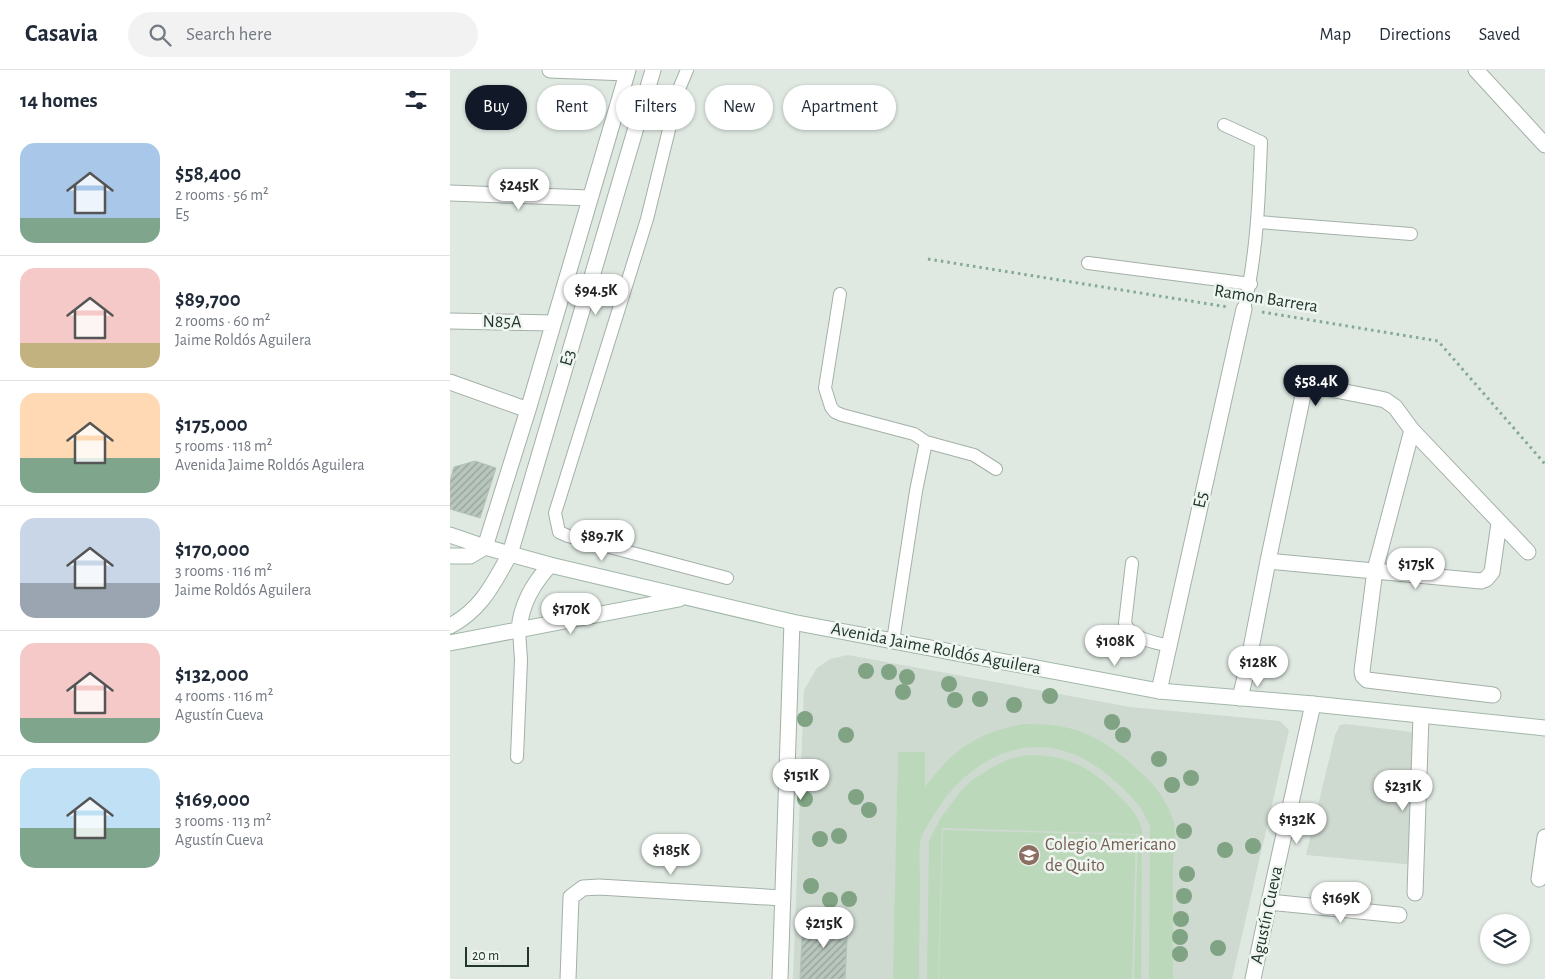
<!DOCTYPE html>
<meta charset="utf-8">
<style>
:root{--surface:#fff;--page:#f2f2f3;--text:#1f2937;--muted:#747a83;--line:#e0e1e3;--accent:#111827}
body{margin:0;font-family:"Alegreya Sans",sans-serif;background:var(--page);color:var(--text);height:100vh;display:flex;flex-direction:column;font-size:19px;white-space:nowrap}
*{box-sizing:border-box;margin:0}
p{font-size:16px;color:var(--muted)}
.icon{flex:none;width:28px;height:28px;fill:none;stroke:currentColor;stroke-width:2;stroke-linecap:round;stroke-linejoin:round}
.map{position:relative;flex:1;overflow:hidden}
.sheet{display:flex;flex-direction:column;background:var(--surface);width:450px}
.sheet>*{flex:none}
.banner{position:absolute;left:15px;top:15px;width:475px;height:45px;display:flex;gap:10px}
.tools{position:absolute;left:1030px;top:844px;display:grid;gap:10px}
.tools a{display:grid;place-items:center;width:50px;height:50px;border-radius:50%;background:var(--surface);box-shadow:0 1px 4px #0004;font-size:25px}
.scale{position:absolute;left:15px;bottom:12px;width:64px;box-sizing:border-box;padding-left:5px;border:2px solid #22372b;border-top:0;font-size:14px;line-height:18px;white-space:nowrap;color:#22372b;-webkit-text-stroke:4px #eff6f1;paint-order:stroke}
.price{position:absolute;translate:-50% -42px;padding:0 11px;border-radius:18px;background:#fff;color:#222;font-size:16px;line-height:32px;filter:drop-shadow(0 1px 2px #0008)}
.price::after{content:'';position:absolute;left:50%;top:30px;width:15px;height:11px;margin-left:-8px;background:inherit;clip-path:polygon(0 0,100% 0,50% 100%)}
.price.current{background:var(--accent);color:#fff}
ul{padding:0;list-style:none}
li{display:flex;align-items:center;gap:15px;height:125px;padding:0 20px}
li+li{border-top:1px solid var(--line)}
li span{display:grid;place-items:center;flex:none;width:140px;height:100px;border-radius:15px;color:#555}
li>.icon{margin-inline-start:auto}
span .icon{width:60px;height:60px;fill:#fffc;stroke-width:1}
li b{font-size:21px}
h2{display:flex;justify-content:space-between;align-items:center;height:60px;padding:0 20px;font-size:21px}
.chip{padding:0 18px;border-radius:22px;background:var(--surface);box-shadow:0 1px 4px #0004;font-size:18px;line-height:45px}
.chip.current{background:var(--accent);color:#fff}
header{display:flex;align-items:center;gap:30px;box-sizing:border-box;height:70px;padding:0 25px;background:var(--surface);border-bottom:1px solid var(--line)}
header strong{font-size:24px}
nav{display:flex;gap:28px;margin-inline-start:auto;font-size:18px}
.search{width:350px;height:45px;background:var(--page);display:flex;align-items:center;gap:12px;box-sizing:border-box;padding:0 18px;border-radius:28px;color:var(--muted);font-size:19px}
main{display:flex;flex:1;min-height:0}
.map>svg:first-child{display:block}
</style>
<header>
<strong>Casavia</strong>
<div class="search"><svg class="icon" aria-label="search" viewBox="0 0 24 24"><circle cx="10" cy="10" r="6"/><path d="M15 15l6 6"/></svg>Search here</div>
<nav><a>Map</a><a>Directions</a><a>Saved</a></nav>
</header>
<main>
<section class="sheet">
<h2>14 homes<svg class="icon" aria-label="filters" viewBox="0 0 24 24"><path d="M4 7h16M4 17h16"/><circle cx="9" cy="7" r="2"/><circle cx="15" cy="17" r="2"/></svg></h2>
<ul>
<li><span style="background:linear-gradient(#a9c7e8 75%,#7fa58c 0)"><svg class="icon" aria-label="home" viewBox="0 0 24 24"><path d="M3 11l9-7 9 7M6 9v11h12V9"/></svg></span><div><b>$58,400</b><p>2 rooms · 56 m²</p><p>E5</p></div></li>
<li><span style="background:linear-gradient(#f6c9c9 75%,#c2b280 0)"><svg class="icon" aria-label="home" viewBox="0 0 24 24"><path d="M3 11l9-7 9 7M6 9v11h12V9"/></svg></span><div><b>$89,700</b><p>2 rooms · 60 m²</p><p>Jaime Roldós Aguilera</p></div></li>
<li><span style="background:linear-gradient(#ffd9b3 65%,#7fa58c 0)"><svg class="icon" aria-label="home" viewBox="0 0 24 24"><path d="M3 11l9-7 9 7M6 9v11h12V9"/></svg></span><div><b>$175,000</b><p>5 rooms · 118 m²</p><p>Avenida Jaime Roldós Aguilera</p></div></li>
<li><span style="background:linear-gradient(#c9d6e8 65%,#9aa5b1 0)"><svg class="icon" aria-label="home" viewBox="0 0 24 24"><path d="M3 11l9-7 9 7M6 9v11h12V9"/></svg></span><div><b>$170,000</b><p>3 rooms · 116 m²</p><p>Jaime Roldós Aguilera</p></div></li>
<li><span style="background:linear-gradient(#f6c9c9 75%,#7fa58c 0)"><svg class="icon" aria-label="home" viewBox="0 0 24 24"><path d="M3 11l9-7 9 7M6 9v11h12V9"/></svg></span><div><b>$132,000</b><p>4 rooms · 116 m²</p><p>Agustín Cueva</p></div></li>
<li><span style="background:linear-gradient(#bfe0f5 60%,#7fa58c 0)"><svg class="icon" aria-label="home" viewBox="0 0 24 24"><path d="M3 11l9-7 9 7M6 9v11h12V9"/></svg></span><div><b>$169,000</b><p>3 rooms · 113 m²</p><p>Agustín Cueva</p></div></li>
</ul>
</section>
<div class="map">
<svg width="1095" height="909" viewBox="0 0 1095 909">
<defs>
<pattern id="building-hatch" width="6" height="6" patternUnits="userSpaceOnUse" patternTransform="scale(1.25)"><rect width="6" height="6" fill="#b8c6bd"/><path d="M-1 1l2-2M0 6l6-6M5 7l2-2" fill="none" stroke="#95a29a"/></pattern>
</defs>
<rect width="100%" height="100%" fill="#dfe9e2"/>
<path fill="#ced9d0" d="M398 585 680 637 830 651 839 660 782 909H343L354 620 367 598 380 589Z
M896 654 970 663 965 795 856 785 885 665 890 655Z"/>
<path fill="#bbd8ba" d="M574 654C624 653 649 665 686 698 703 713 716 728 723 750 727 762 724 779 723 791 723 831 723 870 723 909H699L700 756C691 735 683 728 666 712 609 659 544 668 496 727 489 737 474 758 471 769 468 780 470 795 470 807 470 841 469 875 469 909H443L448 682H475V717C504 679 526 663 574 654Z
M577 685C613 685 635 694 661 718 676 733 684 738 692 758L691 909H684L688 764 492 758 488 909H477L479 771 490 749 511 721 522 710 548 694 562 688Z
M493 760 686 765 682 909H489Z"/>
<path fill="url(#building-hatch)" stroke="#b2c2b7" d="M25 391 46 398 30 448 0 439V411L4 397Z
M353 849 398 851 395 909H350Z"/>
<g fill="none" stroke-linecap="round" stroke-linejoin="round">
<g stroke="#a3b0a7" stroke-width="14">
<path id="lane" d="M237 0 229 19 197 149 105 443 109 462 118 466 277 508
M774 55 811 72C809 128 807 184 794 239
M808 152 961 164
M638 193 801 214
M390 224 375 318 381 337 385 342 392 345 464 364 476 372
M682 493 675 553C681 569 704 572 719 576
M443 571 466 421 476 372 524 385 546 399
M67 687 71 590 69 560"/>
</g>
<g stroke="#a3b0a7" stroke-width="17">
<path id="street" d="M100 0 177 3
M1026 0 1095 75
M0 123 140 128
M0 251 103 253
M0 312 78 340
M962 360 925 500 912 601 913 606 917 610 1043 625
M35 477 78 340 178 0
M60 484 203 0
M818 491 1031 511 1036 509 1042 502 1049 453
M709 621 794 239
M790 628 797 599 818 491 853 325 857 320 870 317 926 328 935 330 945 337 962 360 1078 482
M1089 809 1095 767
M965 823 971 646
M819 832 949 845
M118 909 121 827 133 818 149 817 333 828
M330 909 342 552
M803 909 819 832 863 634"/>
</g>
<g stroke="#a2b7a9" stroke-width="17">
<path id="secondary" d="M0 465 35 477 100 495 342 552 709 621 863 634 1095 658
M0 486H20L35 477
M0 556C32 539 43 514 60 484
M69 560C71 534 83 514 100 495
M0 573 229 529"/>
</g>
<path stroke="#83aa92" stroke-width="3" stroke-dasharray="2.5 4" stroke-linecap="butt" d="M478 189 778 237
M812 242 988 271 1095 394"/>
<use href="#lane" stroke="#fff" stroke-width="12"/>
<use href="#street" stroke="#fff" stroke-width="15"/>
<use href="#secondary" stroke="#fff" stroke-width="15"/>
</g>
<g fill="#7fa383">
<circle cx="416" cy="601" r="8"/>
<circle cx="439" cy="602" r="8"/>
<circle cx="457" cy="607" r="8"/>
<circle cx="499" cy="614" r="8"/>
<circle cx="453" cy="622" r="8"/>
<circle cx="600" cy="626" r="8"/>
<circle cx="530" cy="629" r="8"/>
<circle cx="505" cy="630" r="8"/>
<circle cx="564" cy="635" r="8"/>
<circle cx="355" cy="649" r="8"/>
<circle cx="662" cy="652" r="8"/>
<circle cx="396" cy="665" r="8"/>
<circle cx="673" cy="665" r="8"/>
<circle cx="709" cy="689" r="8"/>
<circle cx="352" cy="704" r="8"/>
<circle cx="741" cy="708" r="8"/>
<circle cx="722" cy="715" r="8"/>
<circle cx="406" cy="727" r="8"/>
<circle cx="355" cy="729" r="8"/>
<circle cx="419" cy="740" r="8"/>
<circle cx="734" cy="761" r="8"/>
<circle cx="389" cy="766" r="8"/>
<circle cx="370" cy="769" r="8"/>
<circle cx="803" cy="776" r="8"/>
<circle cx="775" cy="780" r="8"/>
<circle cx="737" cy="804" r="8"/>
<circle cx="361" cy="816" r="8"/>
<circle cx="734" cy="826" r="8"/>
<circle cx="399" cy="829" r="8"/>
<circle cx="380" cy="830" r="8"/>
<circle cx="731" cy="849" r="8"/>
<circle cx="730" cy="867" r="8"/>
<circle cx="768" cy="878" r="8"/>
<circle cx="730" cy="884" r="8"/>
</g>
<defs>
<g id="school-disc" transform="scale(1.125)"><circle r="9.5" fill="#8d6e63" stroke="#eff6f1"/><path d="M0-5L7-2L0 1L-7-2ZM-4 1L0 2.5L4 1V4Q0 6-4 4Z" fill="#fff"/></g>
</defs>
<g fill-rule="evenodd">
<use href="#school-disc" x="579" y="785"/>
</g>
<g text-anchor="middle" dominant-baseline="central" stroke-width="5" stroke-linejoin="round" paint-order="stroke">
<g font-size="18" fill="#22372b" stroke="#eff6f1">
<text transform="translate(816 229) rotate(9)">Ramon Barrera</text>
<text transform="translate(52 252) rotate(1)">N85A</text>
<text transform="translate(118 288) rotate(-74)">E3</text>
<text transform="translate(751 430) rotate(-77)">E5</text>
<text transform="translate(486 579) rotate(11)">Avenida Jaime Roldós Aguilera</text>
<text transform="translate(817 845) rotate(-78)">Agustín Cueva</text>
</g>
<g font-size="18" fill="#785e54" stroke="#eff6f1" text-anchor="start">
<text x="595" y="775">Colegio Americano<tspan x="595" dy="21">de Quito</tspan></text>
</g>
</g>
</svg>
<div class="tools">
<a><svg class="icon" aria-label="layers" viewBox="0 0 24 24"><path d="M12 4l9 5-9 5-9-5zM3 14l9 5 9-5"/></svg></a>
</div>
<div class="scale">20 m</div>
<b class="price" style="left:69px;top:141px">$245K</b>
<b class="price" style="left:146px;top:246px">$94.5K</b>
<b class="price current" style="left:866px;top:337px">$58.4K</b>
<b class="price" style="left:152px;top:492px">$89.7K</b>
<b class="price" style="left:966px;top:520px">$175K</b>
<b class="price" style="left:121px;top:565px">$170K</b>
<b class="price" style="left:665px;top:597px">$108K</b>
<b class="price" style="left:808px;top:618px">$128K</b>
<b class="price" style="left:351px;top:731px">$151K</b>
<b class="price" style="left:953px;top:742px">$231K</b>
<b class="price" style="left:847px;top:775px">$132K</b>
<b class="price" style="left:221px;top:806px">$185K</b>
<b class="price" style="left:891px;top:854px">$169K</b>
<b class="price" style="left:374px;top:879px">$215K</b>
<div class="banner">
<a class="chip current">Buy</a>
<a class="chip">Rent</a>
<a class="chip">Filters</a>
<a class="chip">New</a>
<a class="chip">Apartment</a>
</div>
</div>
</main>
